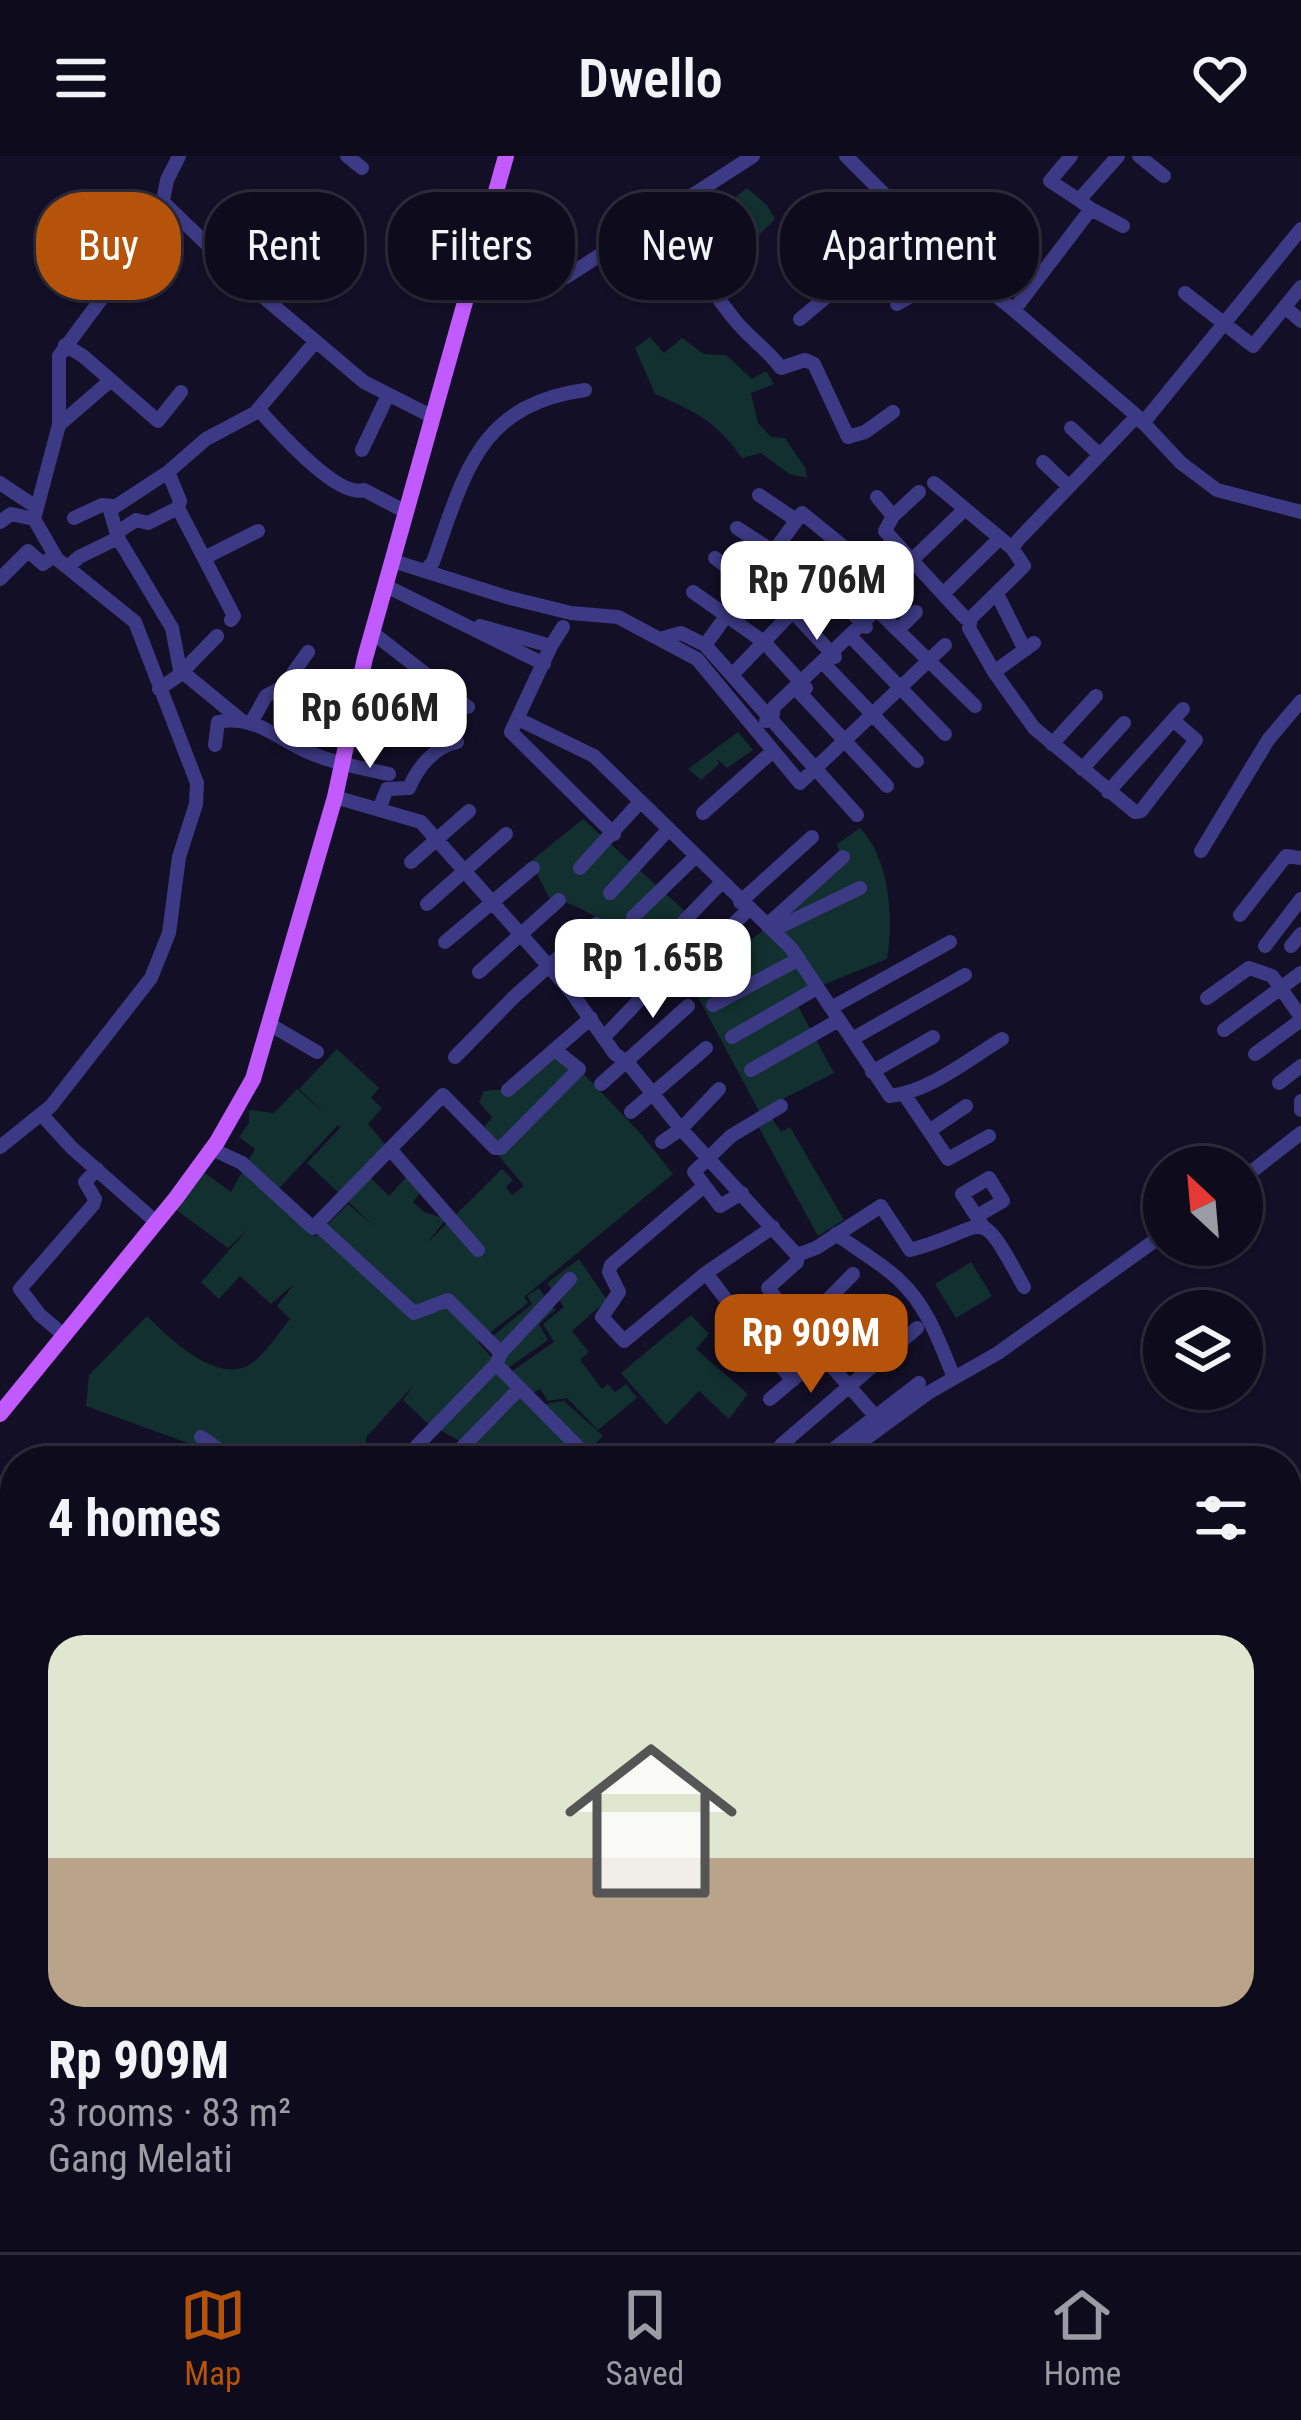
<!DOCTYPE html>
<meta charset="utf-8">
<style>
:root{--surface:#0e0b1c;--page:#171425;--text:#f1f3f6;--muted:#9b9ba3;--line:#2e2b3b;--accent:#b45309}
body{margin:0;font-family:"Roboto Condensed",sans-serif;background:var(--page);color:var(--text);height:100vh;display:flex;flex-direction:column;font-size:45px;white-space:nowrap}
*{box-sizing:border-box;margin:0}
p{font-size:39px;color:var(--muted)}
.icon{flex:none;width:66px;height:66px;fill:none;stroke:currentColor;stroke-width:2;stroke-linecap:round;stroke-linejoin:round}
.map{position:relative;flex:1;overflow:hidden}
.sheet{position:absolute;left:0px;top:1290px;width:1302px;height:807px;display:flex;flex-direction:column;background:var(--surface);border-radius:48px 48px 0 0;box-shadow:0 3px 9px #0004,0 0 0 3px var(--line)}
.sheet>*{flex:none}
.guide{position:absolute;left:36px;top:36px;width:1230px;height:108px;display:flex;gap:24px}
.needle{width:78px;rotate:334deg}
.buttons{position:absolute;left:1143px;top:990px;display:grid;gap:24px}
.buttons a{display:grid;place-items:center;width:120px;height:120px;border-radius:50%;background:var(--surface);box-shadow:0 3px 9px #0004,0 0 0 3px var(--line);font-size:60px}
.price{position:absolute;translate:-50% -102px;padding:0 27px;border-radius:24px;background:#fff;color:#222;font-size:39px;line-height:78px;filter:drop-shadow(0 3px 6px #0008)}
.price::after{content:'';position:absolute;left:50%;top:72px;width:36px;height:27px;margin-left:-18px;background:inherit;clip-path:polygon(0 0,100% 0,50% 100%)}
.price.on{background:var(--accent);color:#fff}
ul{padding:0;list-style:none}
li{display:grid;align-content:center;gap:24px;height:636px;padding:0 48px}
li span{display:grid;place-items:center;height:372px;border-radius:36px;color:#555}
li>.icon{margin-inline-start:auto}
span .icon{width:216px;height:216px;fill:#fffc;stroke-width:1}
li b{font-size:51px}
h2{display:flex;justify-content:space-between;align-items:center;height:144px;padding:0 48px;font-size:51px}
.tag{padding:0 42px;border-radius:48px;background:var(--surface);box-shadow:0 3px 9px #0004,0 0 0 3px var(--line);font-size:42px;line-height:108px}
.tag.on{background:var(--accent);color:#fff}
header{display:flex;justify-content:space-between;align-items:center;height:156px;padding:0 48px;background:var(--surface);font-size:54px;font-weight:600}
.menu{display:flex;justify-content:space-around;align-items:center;height:168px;border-top:3px solid var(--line);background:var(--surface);font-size:33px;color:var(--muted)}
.menu a{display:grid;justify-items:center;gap:6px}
.menu .on{color:var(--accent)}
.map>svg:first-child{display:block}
</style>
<header><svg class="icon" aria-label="menu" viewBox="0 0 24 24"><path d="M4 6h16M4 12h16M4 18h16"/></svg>Dwello<svg class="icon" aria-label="heart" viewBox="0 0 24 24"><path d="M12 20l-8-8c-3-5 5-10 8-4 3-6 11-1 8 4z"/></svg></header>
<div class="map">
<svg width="1301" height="2096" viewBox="0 0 1301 2096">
<rect width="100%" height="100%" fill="#130f26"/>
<path fill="#12302f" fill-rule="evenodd" d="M747 32 767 49 775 63 744 94 730 80 738 65 723 51Z
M650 181 664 197 682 182 704 198 726 199 752 223 766 215 774 228 751 237 758 267 771 281 785 282 805 312 807 322 789 318 761 297 742 302C716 265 696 256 655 238L635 192Z
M738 576 753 594 727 612 717 603 719 608 701 624 688 613Z
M583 663 727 793 674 825C638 794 598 751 549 742L531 705Z
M860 672C890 703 894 763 887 803L793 841 834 917 759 955 692 830 790 753 840 698 837 688Z
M337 893 379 932 371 942 382 952 368 968 389 993 369 1020 389 1040 409 1018 423 1033 413 1046 424 1056 446 1063 428 1086 502 1013 513 1024 506 1031 512 1039 524 1030 499 1000 582 916 641 978 673 1018 524 1141 528 1147 478 1186 534 1250 564 1245 603 1280 578 1305H496L427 1267 403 1244 414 1229 367 1280 361 1305H255L204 1293 86 1250 89 1219 147 1160C169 1182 219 1231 252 1207 267 1196 279 1176 290 1163L277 1150 294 1128 271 1148 240 1120 219 1143 201 1126 248 1073 228 1092 172 1051 201 1014 231 1036 255 993 239 981 249 967V954L274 957 297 933 325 958 299 933ZM338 969 340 972 307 1007 375 1071 348 1048 315 1081 264 1036 272 1040Z
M554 898 577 911 497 991 482 974 492 961 479 946 484 935 508 933Z
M771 961 781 976 790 971 844 1064 818 1080 757 968Z
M579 1103 607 1144 572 1175 589 1196 580 1204 602 1233 608 1228 615 1236 626 1228 637 1242 598 1274 567 1242 548 1245 540 1233 528 1240 509 1217 554 1186 543 1168 564 1151 547 1127Z
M971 1106 992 1140 956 1162 935 1128Z
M539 1132 555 1154 539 1168 548 1184 508 1212 484 1187 532 1148 527 1140Z
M691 1159 709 1178 696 1193 748 1238 729 1263 699 1235 666 1269 621 1217Z"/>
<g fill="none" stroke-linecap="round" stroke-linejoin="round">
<path stroke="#3d3a85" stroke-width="14" d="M347 0 362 12
M846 0 952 106 1010 151 1137 260 1181 307 1217 334 1301 356
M1071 0 1050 25 1079 44
M1139 0 1164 20
M164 47 249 129 364 226 433 261
M1091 53 1079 44 1118 0
M664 58C685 95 707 129 734 163 748 181 767 193 781 212L805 204 814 208 848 281 865 276 893 256
M432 90 489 62 566 121 753 0
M800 95 836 134
M1185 137 1253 190 1301 131
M262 140C281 128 306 104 328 112
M897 148 923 133 955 102
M1285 151 1301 165
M1014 154 1091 53 1123 70
M800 163 868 106 907 59
M65 189 83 200 158 265 181 236
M259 254C279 276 337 342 364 334L406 356
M1143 267 1301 73
M59 269 111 224
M1071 272 1100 299
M362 294 387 241
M1043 306 1069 331
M0 327 36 351
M934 327 1012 392
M919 336 893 360 885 375 965 462H971
M759 339 796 364
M877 341 893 360
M178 352 204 402 258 375
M74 362 102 349 113 350
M0 366 11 358 34 363
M737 372 773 395
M118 376 136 364 148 367 178 352 180 345 168 316
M777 390 823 427 866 471
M204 402 234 460 231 464
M715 402 791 459
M912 404 965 353
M393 405 510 442 571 457 618 461 697 503 800 627 945 489
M68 411 79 401 118 382
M425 415 433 406C465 317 478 249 585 234
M0 423 28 395 43 408 55 399
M386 430 544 508
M693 436 764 486 806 532
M943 438 1000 382
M997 438 1025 494
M877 454 975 550
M794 457 835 501
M480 470 551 490
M563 471 551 490 511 576 614 678
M898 474 916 456
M373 477 468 551
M660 483 681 477 705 489 769 561 766 565
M855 485 945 578
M1034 487 994 516 969 472 971 462 1024 410 1012 392 1019 383 1137 260
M705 489 802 357 850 396 892 439 774 551 773 558
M827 511 917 605
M994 516 1034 572 1135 656 1141 655 1196 584 1173 564
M732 519 850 396
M159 533 178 520 217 480
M800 537 887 630
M773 558 769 561 857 659
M518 563 594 600 791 792 890 940C929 936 969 903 1002 883
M242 565 180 514 172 472 118 382 110 354 168 316 206 283 255 257 316 185
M251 567 266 540 283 531 308 496
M1052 588 1096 540
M215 589 218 566C253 558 277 582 306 595 332 607 361 612 389 618
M1082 613 1124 567
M1108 636 1183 553
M335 641 421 666 569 833 615 898 628 907 681 973 797 1099V1106L768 1132 799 1173 876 1261
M379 653 387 633 409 632C418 611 434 591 457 586
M703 657 773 595
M1201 695 1268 584 1301 545
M411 706 469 655
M580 712 640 646
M610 737 668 674
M740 746 812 681
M427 748 506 678
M1240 759 1286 700 1301 702
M633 761 695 701
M767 769 843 701
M773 774 860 732
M445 786 533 712
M663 787 721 727
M1265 790 1301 743
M1291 790 1301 778
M479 816 559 744
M705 830 691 809 748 754
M569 833 635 787
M1207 842 1249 812 1272 820 1301 861
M713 849 799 803
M831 852 950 786
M269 868 317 896
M1224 874 1301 817
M605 880 666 816
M732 881 817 832
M852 883 965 819
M1255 898 1301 864
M455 901 515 840 596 768
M751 914 839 864
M872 916 933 881
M1279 927 1301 910
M601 928 688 850
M508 934 591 862
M904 938 948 1003 989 980
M1301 945V954
M631 956 706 892
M41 958 72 992 156 1066
M929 975 966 950
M662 986 681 973 719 933
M0 991 51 950 151 822 169 777 179 701 196 648 197 627 135 466 57 403 34 363 59 269V200L159 65 167 24 179 0
M212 993 242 1007 313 1072 390 993
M1242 1023 1301 977
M703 1031 611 1109 609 1116 619 1136 602 1161 624 1185 706 1117 773 1071
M742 1037 720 1050 694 1016 731 980 781 950
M977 1060 1003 1045 989 1022 962 1038 984 1072
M318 1069 414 1157 448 1144 501 1197
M836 1078C856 1093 880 1106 898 1123 927 1149 940 1187 954 1222
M478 1094 390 993 443 939 495 992H501L579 913 555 894
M797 1099 816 1092 881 1050 910 1094C991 1073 975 1041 1024 1131
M706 1117 753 1179 793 1224
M570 1123 501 1197 496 1208 592 1305
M799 1173 853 1118
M65 1180 40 1159 20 1133 93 1049 95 1043 85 1026 97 1013
M756 1183 786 1157
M770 1243 886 1145
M201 1281 235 1305
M781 1289 917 1172
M170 1302 173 1305
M402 1305 496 1208
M449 1305 519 1233
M818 1305 919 1227
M835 1305 928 1237 998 1197 1164 1078
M0 1428 15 1438
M0 1688 15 1700
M0 1940H15
M0 1987 15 1997
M0 2031 15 2012
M0 2057 15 2068
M78 2082 97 2096
M169 2082 184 2096
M966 2082 985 2096
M1232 2082 1253 2096
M0 2094 15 2076
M51 2096 62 2082
M210 2096 219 2082
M288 2096 300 2082
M379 2096 385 2091 391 2096
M901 2096 912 2082
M1176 2096 1186 2082"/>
<path stroke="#c25bff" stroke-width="16" d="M0 1258 176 1042 217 986 253 923 335 641 365 502 506 0"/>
</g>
</svg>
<div class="buttons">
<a><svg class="needle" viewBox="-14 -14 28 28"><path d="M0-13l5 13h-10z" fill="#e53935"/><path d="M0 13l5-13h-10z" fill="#9b9ba3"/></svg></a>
<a><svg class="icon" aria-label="layers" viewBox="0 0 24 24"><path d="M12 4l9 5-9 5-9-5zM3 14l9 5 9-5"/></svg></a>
</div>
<b class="price" style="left:817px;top:487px">Rp 706M</b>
<b class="price" style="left:370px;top:615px">Rp 606M</b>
<b class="price" style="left:653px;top:865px">Rp 1.65B</b>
<b class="price on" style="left:811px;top:1240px">Rp 909M</b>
<div class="guide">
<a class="tag on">Buy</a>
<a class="tag">Rent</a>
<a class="tag">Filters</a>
<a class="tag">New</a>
<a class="tag">Apartment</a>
</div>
<section class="sheet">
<h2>4 homes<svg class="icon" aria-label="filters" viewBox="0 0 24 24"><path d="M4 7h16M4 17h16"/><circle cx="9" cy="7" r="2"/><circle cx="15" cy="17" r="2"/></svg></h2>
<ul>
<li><span style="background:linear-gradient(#dfe7d0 60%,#b9a48a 0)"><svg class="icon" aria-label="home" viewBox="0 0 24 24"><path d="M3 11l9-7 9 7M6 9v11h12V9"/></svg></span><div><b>Rp 909M</b><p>3 rooms · 83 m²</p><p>Gang Melati</p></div></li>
</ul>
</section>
</div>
<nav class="menu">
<a class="on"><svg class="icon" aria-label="map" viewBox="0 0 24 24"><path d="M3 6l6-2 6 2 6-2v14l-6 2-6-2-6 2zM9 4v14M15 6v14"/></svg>Map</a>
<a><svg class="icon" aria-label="saved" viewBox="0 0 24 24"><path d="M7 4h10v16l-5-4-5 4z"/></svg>Saved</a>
<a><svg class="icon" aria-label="home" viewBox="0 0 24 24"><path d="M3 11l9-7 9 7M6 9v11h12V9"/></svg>Home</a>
</nav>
